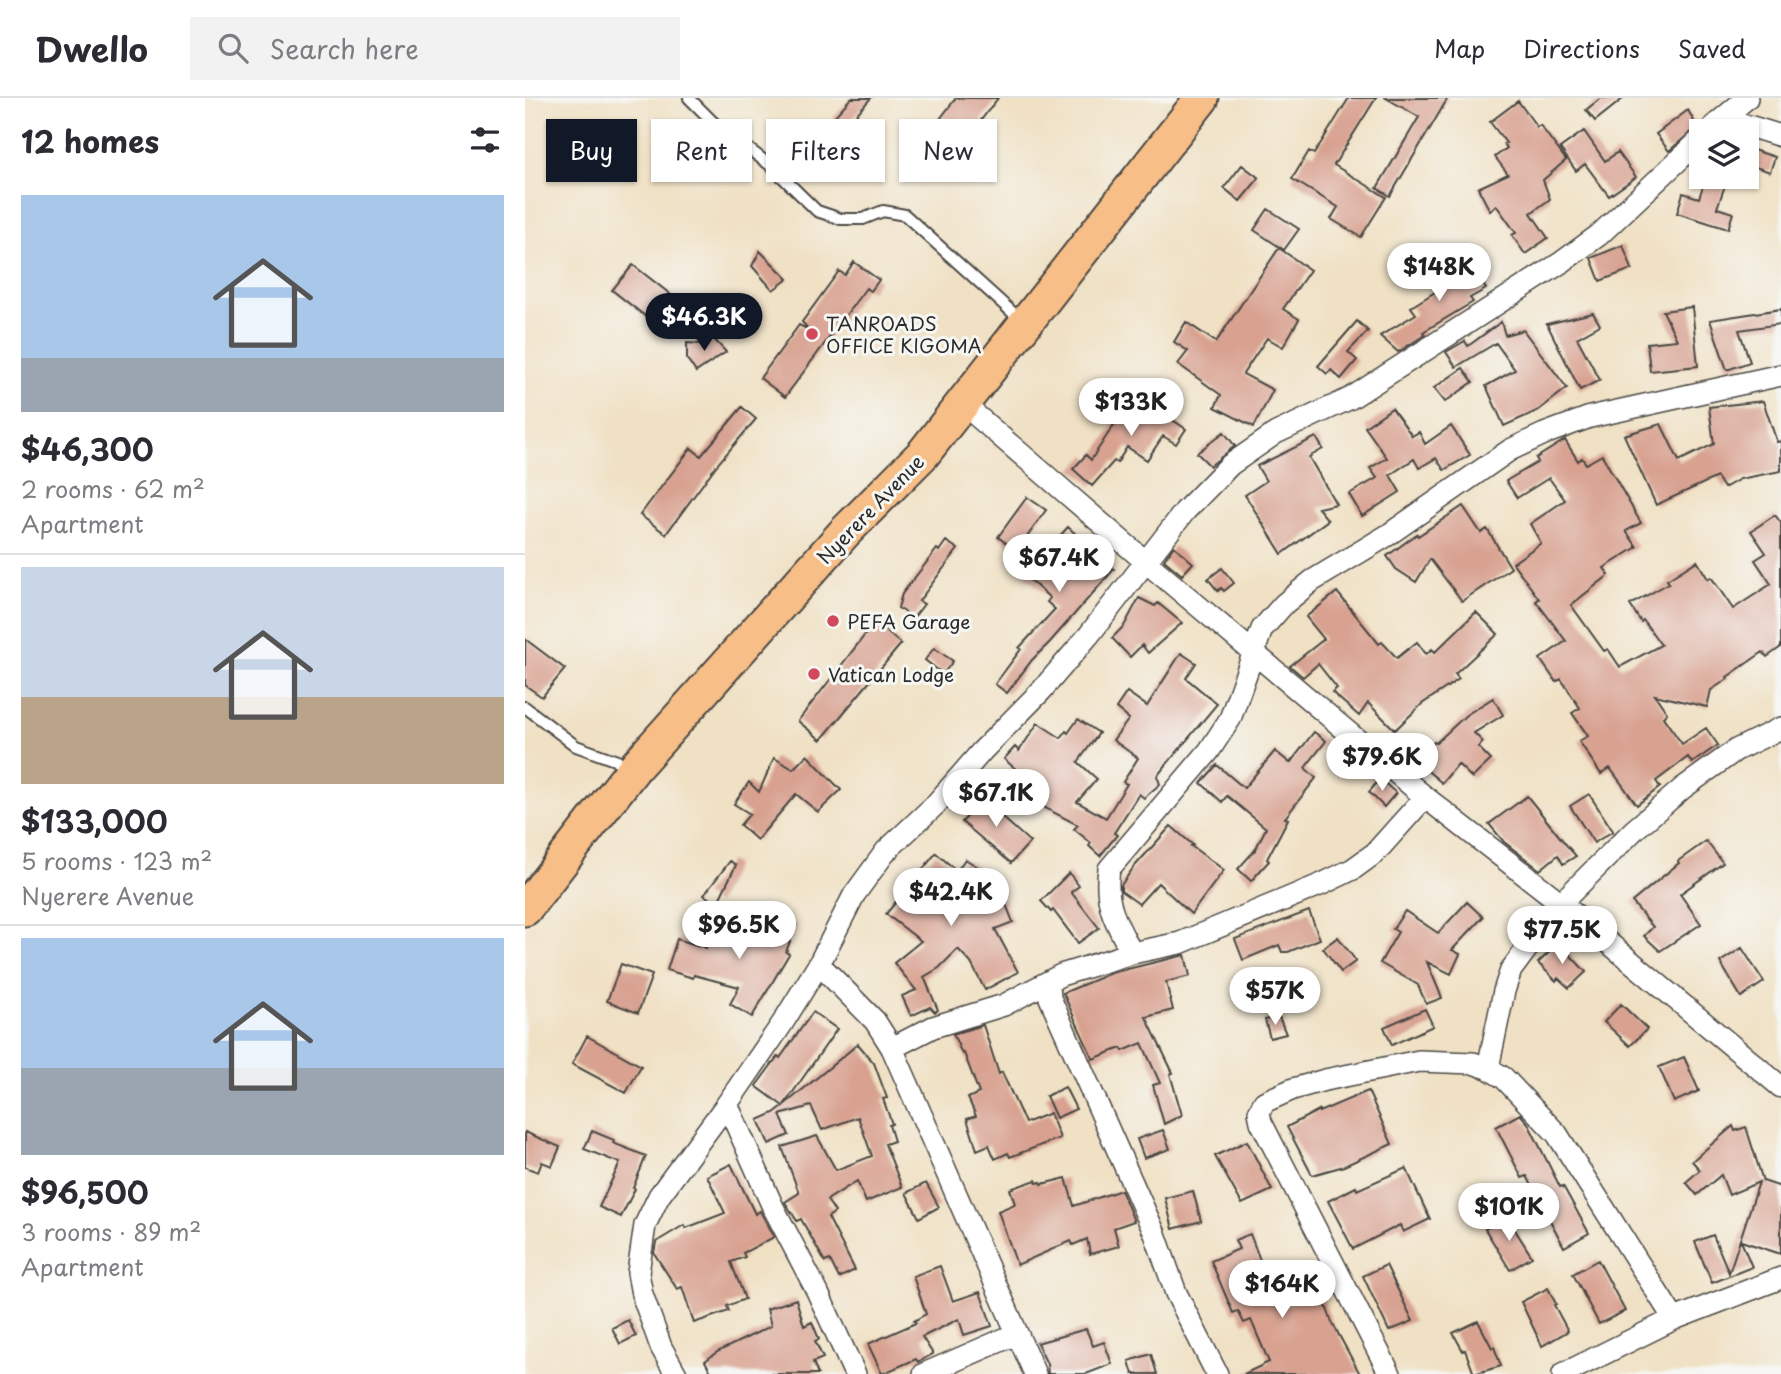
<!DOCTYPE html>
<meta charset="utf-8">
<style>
:root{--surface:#fff;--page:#f2f2f3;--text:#2b2b33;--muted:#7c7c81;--line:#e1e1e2;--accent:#111827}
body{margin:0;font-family:"Playpen Sans",sans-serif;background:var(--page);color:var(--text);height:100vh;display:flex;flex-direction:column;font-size:26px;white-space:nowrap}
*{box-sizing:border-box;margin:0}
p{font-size:23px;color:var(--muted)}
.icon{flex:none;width:38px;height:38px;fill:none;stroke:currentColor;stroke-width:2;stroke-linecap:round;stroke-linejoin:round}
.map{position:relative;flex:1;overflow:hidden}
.side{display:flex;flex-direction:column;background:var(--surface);width:525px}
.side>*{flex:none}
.banner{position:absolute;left:21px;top:21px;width:665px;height:63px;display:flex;gap:14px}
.tools{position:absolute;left:1164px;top:21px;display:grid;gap:14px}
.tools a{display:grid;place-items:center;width:70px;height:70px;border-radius:0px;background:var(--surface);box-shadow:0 2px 5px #0004;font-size:35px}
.price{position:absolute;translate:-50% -60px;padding:0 16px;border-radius:24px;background:#fff;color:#222;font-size:23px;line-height:46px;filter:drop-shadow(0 2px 4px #0008)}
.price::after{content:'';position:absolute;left:50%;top:42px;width:21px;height:16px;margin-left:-10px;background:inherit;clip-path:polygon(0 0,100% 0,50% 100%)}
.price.on{background:var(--accent);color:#fff}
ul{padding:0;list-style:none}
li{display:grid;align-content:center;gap:14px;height:371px;padding:0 21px}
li+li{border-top:2px solid var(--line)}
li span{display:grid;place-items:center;height:217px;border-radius:0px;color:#555}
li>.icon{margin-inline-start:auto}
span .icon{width:126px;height:126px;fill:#fffc;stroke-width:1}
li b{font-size:30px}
h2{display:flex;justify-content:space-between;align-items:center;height:84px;padding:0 21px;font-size:30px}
.tag{padding:0 24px;border-radius:0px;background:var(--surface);box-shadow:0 2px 5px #0004;font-size:24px;line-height:63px}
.tag.on{background:var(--accent);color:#fff}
header{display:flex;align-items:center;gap:42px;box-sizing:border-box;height:98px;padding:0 35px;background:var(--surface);border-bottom:2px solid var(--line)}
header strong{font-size:33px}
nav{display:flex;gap:38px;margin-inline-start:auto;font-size:24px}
.search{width:490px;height:63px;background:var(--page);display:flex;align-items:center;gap:18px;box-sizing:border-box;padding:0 24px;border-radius:0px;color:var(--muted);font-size:26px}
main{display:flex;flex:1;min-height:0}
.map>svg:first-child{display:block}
</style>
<header>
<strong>Dwello</strong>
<div class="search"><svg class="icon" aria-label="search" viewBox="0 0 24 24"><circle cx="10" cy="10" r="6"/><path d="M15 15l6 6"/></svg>Search here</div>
<nav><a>Map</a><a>Directions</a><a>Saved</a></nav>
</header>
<main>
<section class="side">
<h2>12 homes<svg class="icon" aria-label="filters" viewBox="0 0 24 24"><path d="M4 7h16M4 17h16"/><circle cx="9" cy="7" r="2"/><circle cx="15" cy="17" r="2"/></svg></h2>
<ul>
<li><span style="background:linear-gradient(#a9c7e8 75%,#9aa5b1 0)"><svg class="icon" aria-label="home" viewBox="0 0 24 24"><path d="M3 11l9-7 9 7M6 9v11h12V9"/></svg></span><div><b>$46,300</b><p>2 rooms · 62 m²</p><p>Apartment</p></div></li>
<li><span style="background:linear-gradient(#c9d6e8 60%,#b9a48a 0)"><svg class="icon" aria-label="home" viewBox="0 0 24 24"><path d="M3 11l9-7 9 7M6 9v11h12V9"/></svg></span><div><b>$133,000</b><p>5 rooms · 123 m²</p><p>Nyerere Avenue</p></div></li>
<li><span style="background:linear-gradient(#a9c7e8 60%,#9aa5b1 0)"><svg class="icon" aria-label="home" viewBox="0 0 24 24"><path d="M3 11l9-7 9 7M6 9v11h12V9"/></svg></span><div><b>$96,500</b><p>3 rooms · 89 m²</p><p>Apartment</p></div></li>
</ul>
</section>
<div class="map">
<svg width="1256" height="1276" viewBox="0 0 1256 1276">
<rect width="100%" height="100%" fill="#f6f6f2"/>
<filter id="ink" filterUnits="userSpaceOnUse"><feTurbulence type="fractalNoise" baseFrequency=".0143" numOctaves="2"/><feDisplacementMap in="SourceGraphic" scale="14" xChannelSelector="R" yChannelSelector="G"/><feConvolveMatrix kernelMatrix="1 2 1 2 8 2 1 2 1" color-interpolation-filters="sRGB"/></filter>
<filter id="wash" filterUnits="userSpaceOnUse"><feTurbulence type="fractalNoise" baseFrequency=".00686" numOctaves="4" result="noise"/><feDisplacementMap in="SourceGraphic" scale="28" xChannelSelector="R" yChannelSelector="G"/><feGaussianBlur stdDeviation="1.57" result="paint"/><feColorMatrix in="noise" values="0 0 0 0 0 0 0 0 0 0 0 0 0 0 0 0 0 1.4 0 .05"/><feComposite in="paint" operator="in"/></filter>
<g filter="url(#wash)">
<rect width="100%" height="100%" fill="#f0e1c5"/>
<g id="blocks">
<path fill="#d8a190" d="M326 0H346L320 29 308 20Z
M431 0H473L423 65 396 46Z
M824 0H851L809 67 861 99 836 139 806 121 813 109 767 81 784 53 789 56Z
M861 0H923L865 98 852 90 894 19Z
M1076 0H1099L1070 23 1061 12Z
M993 3 1012 29 1015 27 1041 62 1018 82 1025 101 1006 115 1023 140 1000 156 987 137 991 135 971 107 965 113 953 90 983 76 970 59 982 50 979 46 981 45 965 24Z
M1163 12 1172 29 1144 53 1131 36Z
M1059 33 1080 63 1093 54 1111 79 1084 98 1060 66 1051 73 1035 50Z
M1225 51 1250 59 1245 74 1222 66Z
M717 67 734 80 715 103 699 90Z
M1181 79H1203L1192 110 1208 115 1203 131 1152 115 1158 95 1174 100Z
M743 111 774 131 759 152 729 132Z
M1098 147 1107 171 1075 183 1066 160Z
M754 150 785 172 758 211 774 221 758 249 742 240 718 276 748 292 729 329 690 309 696 297 653 266 663 253 649 244 661 224 691 244Z
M235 153 263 181 248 192 227 168Z
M938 153 961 191 945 200 948 204 898 234 900 237 873 254 855 238 891 216 886 209 923 186 913 168Z
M329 164 354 182 346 193 341 190 260 299 235 280 274 227 284 232 277 224 314 173 320 177Z
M108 167 145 196 125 222 87 192Z
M1167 209 1173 268 1125 273 1122 245 1152 242 1138 213Z
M1256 211V226L1214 232 1225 264 1202 272 1185 222Z
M1068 215 1075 227 1052 240 1075 282 1055 292 1022 226Z
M832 223 843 233 823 254 832 262 816 281 806 272 802 276 793 268Z
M976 224 980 237 998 232 1042 290 1014 312 979 328 961 288 990 272 971 245 931 269 921 254 940 243 943 248Z
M186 238 201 254 171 274 162 261V245L178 246Z
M938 270 948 284 920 304 909 290Z
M609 296 661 331 651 346 638 338 622 362 602 349 592 365 589 363 567 388 548 371 561 357 566 362Z
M1238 303 1252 344 1256 343V373L1215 381 1199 390 1192 379 1131 407 1099 337 1136 326 1154 363 1189 346 1184 309Z
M217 309 231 321 191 368 141 436 115 417 166 350 176 358Z
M867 310 887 338 894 334 900 346 926 328 945 357 919 372 911 360 894 370 889 361 865 377 875 394 837 418 824 396 852 380 845 370 862 360 840 329Z
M699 334 710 348 685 368 672 355Z
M791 339 798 351 784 359 811 406 793 410 803 422 757 456 720 397 741 383 732 368Z
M1040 342 1053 363 1057 360 1061 366 1077 357 1116 425 1101 433 1112 449 1079 470 1084 477 1046 507 1079 553 1083 551 1095 569 1136 547 1118 522 1116 524 1105 507 1144 485 1142 482 1172 463 1183 481 1186 479 1208 511 1246 486 1230 462 1241 455 1226 433 1250 417 1256 425V549L1242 559 1238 554 1202 579 1203 581 1186 592 1182 609 1130 597 1142 615 1138 619 1157 646 1181 630 1193 647 1167 665 1163 659 1131 683 1135 689 1112 707 1085 670 1076 676 1054 643 1063 638 1047 615 1055 610 1036 581 1031 584 1015 561 1041 543 1011 503 1014 501 988 465 1016 445 1005 426 1040 402 1024 380 992 400 981 383 1013 364 1011 360Z
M502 399 521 412 492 453 473 439Z
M938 408 956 435 962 431 986 470 937 503 905 461 891 484 871 471 862 458 892 436 893 438Z
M543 429 589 471 525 544 507 562 482 595 470 586 496 551 494 550 530 511 522 504 525 500 499 477Z
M421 443 433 451 394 503 399 506 389 519 373 510 377 496 412 451 414 453Z
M649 448 668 465 657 477 639 462Z
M697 470 709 485 699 493 696 490 693 493 683 481Z
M812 494 854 546 857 544 872 560 892 544 901 556 907 551 910 554 951 514 973 536 930 576 934 581 897 606 870 632 843 605 834 618 807 594 812 590 793 566 778 579 765 568 799 541 781 519Z
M614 500 630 508 633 505 657 525 623 555 617 547 605 559 587 540 599 528Z
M350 524 376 546 296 642 273 623Z
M0 541 40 571 17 599 0 587Z
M409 550 428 563 418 576 400 562Z
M656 555 671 565 661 580 692 606 632 678 635 686 619 700 614 696 589 735 592 737 575 758 564 748 566 745 549 731 553 727 522 711 506 699 513 690 479 661 490 649 494 653 513 625 536 640 541 633 543 635 553 621 574 635 553 664 572 681 552 704 581 720 602 686 598 684 613 660 588 642 604 621 591 610 602 594 622 608Z
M968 600 978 617 949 635 958 644 953 649 966 662 947 680 933 666 917 685 892 664 909 644 911 645 941 617Z
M789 634 801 643 780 670 791 680 760 720 763 721 742 761 744 763 726 783 713 771 730 752 741 730 702 698 697 704 676 685 692 667 719 690 750 653 765 665Z
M282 657 316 692 293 714 271 696 232 742 215 727 225 716 209 706 224 684 234 694 249 660 268 671Z
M855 681 871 695 859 709 844 694Z
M464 695 482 712 476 718 505 744 486 765 437 724Z
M1064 696 1088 733 1069 745 1045 708Z
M1002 698 1043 749 1051 758 1038 766 1033 757 1015 772 979 744 964 726Z
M646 728 668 747 666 748 699 772 666 816 633 785 614 806 596 793V787L609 769Z
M1181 743 1198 765 1155 796 1176 826 1135 853 1119 838 1128 829 1107 804 1154 765 1153 763Z
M411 755 432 773 440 761 468 778 449 809 478 799 488 824 470 831 493 874 460 892 446 865 433 851 414 870 399 879 413 912 410 914 405 909 386 918 377 898 391 892 369 865 396 843 361 816Z
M205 763 211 767 192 806 179 797Z
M544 775 554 788 546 794 574 830 553 845 528 812 526 814 516 803Z
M942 804 958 819 927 852 935 856 926 876 902 864 917 900 901 906 893 887 855 865 873 834 868 831 880 813 913 835Z
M784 813 795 841 763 854H757L754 847 718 862 710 841Z
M245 817 271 827 261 854 264 856 227 919 205 906 214 889 169 877 168 880 142 872 152 841 181 850 183 843 199 847 207 822 239 841Z
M813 839 831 863 816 874 798 850Z
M1034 845 1061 874 1044 890 1033 880 1031 883 1013 865Z
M1217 850 1239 884 1216 899 1195 864Z
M660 857 665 878 641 884 648 912 621 919 648 975 645 976 657 1017 639 1026 628 987 635 985 617 945 598 953 596 950 568 961 538 895 586 875Z
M96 866 127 877 113 915 82 903Z
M1096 906 1122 931 1105 948 1079 924Z
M900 911 908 928 867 947 859 929Z
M288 914 312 931 259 1007 333 946 349 965 362 1000 358 1001 367 1026 364 1027 369 1043 360 1046 377 1089 341 1104 332 1083 302 1102 310 1114 303 1119 330 1172 314 1180 305 1162 300 1164 276 1121 272 1123 260 1104 274 1095 257 1049 292 1038 311 1072 347 1058 333 1019 297 1032 286 1008 255 1017 264 1037 244 1046 233 1022 249 1015 258 1008 231 988 253 958 255 960Z
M754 919 761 936 745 940 740 922Z
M458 927 474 976 477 974 500 1025 525 1015 535 1040 485 1059 483 1055 470 1061 464 1047 452 1052 442 1021 451 1018 443 1000 454 995 439 955 437 956 428 936Z
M62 938 116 968 101 995 47 966Z
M1159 959 1174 993 1149 1004 1134 969Z
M540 989 551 1011 531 1020 521 998Z
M843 993 867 1046 819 1068 787 1077 762 1029 794 1012V1014Z
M995 1016 1003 1025 1035 1089 1038 1088 1064 1135 1039 1149 1002 1078 997 1080 971 1029Z
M1208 1028 1210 1033 1221 1029 1238 1083 1256 1089V1156L1216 1143 1227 1169 1187 1185 1170 1144 1188 1137 1204 1175 1234 1084 1204 1097 1196 1077 1172 1097 1161 1084 1175 1072 1167 1063Z
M638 1032 645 1051 619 1060 612 1041Z
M67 1033 89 1042 88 1045 121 1058 108 1090 110 1091 96 1119 74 1109 95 1065 59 1051Z
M0 1034 35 1049 27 1068 17 1064 13 1074 0 1069Z
M722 1043 747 1092 717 1106 690 1058Z
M206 1066 230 1116 235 1113 249 1139 218 1155 220 1159 206 1164 220 1201 202 1208 204 1213 169 1225 157 1189 152 1191 129 1155 131 1144 159 1127 161 1130 200 1115 182 1078Z
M881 1070 905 1121 878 1134 875 1127 828 1151 803 1103 831 1089 832 1092Z
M541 1080 549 1108 596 1092 609 1123 589 1130 594 1148 565 1156 562 1141 548 1147 546 1143 492 1167 473 1113 490 1106 485 1091 511 1082 512 1085 516 1084 517 1086Z
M401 1085 414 1109 394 1120 381 1095Z
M668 1093 676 1123 648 1131 640 1100Z
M982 1119 1007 1159 985 1172 960 1131Z
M725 1136 738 1170H736L754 1210 796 1195 807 1224 835 1276H719L744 1264 726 1222 719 1225 713 1213 708 1215 686 1163 714 1151 710 1142Z
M1073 1162 1100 1213 1074 1226 1048 1176Z
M861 1167 888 1223 864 1233 838 1178Z
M415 1168 428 1203 455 1194 467 1228 439 1237 434 1221 397 1239 408 1256 393 1264 391 1261 357 1276 343 1246 391 1225 389 1223 401 1216 388 1178Z
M1023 1190 1031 1206 1029 1207 1043 1233 1017 1248 996 1204Z
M271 1201 279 1228 287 1224 294 1241 290 1243 298 1260 288 1264 293 1276H187L180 1263 192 1254 246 1228 242 1211Z
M103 1222 111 1238 95 1246 87 1230Z
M953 1223 967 1250 969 1249 976 1268 949 1276 940 1252 938 1253 928 1235Z
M561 1231 568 1248 579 1244 587 1266 561 1276H523L522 1266 512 1245Z
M626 1256 632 1276H608L604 1263Z"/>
</g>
</g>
<g filter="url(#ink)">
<use href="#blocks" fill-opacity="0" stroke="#494642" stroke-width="2"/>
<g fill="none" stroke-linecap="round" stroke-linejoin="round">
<g stroke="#494642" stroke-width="14">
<path id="lane" d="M164 0 188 24 245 67 292 113 316 121H338L358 113 380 117 497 223
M0 609 51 648 106 668"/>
</g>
<g stroke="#494642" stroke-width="24">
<path id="street" d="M1198 20 1256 38
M1189 28 1222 0
M437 305 621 464 900 699 1036 805 1256 989
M607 855C591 825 579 806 584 771L684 653 705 621 737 531 759 506 787 483 863 437 985 352 1019 336 1065 319 1256 277
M294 866 350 923 367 950 510 1276
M527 883 524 887 525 900 630 1136 651 1195 692 1276
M367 950 408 929 479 907 536 877 607 855 655 845 797 786 828 771 850 755 900 699
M963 970 979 893 986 872 1036 805 1109 732 1158 690 1211 652 1256 630
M202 1006 248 1109 292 1193 330 1276
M151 1276 136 1249 117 1196 113 1175 120 1127 134 1098 202 1006 257 926 294 866 329 797 361 753 410 707 457 653 516 593 564 537 660 413 705 367 751 335 826 300 1037 164 1074 137 1176 41
M399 1276 491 1236
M865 1276 736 1024 734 1014 739 1004 768 991 800 982 894 963 948 965 963 970 979 980 1032 1036 1149 1221
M1038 1276 1149 1221 1256 1180"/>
</g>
<g stroke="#494642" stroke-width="37">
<path id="primary" d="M0 811 110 669 320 434 398 356 677 0"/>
</g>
<use href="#lane" stroke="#fff" stroke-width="10"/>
<use href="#street" stroke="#fff" stroke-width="21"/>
<use href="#primary" stroke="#f7be87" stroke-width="33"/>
</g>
</g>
<g fill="#d1495b" stroke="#f6f6f2" stroke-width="2.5">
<circle cx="287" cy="236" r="7"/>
<circle cx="308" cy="523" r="7"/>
<circle cx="289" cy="576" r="7"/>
</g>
<g text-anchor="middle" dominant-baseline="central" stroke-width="6" stroke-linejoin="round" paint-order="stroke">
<g font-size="19" fill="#2b2b2b" stroke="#f6f6f2" text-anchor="start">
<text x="301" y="225">TANROADS<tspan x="301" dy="22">OFFICE KIGOMA</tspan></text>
<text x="322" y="523">PEFA Garage</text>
<text x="303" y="576">Vatican Lodge</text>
</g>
<g font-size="19" fill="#2b2b2b" stroke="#f6f6f2">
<text transform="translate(345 411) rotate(-46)">Nyerere Avenue</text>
</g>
</g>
</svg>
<div class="tools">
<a><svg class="icon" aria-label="layers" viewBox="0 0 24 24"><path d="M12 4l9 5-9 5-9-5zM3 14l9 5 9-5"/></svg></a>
</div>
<b class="price" style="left:914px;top:205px">$148K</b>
<b class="price on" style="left:179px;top:255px">$46.3K</b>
<b class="price" style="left:606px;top:340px">$133K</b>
<b class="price" style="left:534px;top:496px">$67.4K</b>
<b class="price" style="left:857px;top:695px">$79.6K</b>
<b class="price" style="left:471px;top:731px">$67.1K</b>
<b class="price" style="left:426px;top:830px">$42.4K</b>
<b class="price" style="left:214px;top:863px">$96.5K</b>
<b class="price" style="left:1037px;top:868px">$77.5K</b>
<b class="price" style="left:750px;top:929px">$57K</b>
<b class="price" style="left:984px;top:1145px">$101K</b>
<b class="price" style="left:757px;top:1222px">$164K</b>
<div class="banner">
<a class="tag on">Buy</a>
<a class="tag">Rent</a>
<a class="tag">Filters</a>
<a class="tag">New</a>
</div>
</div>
</main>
